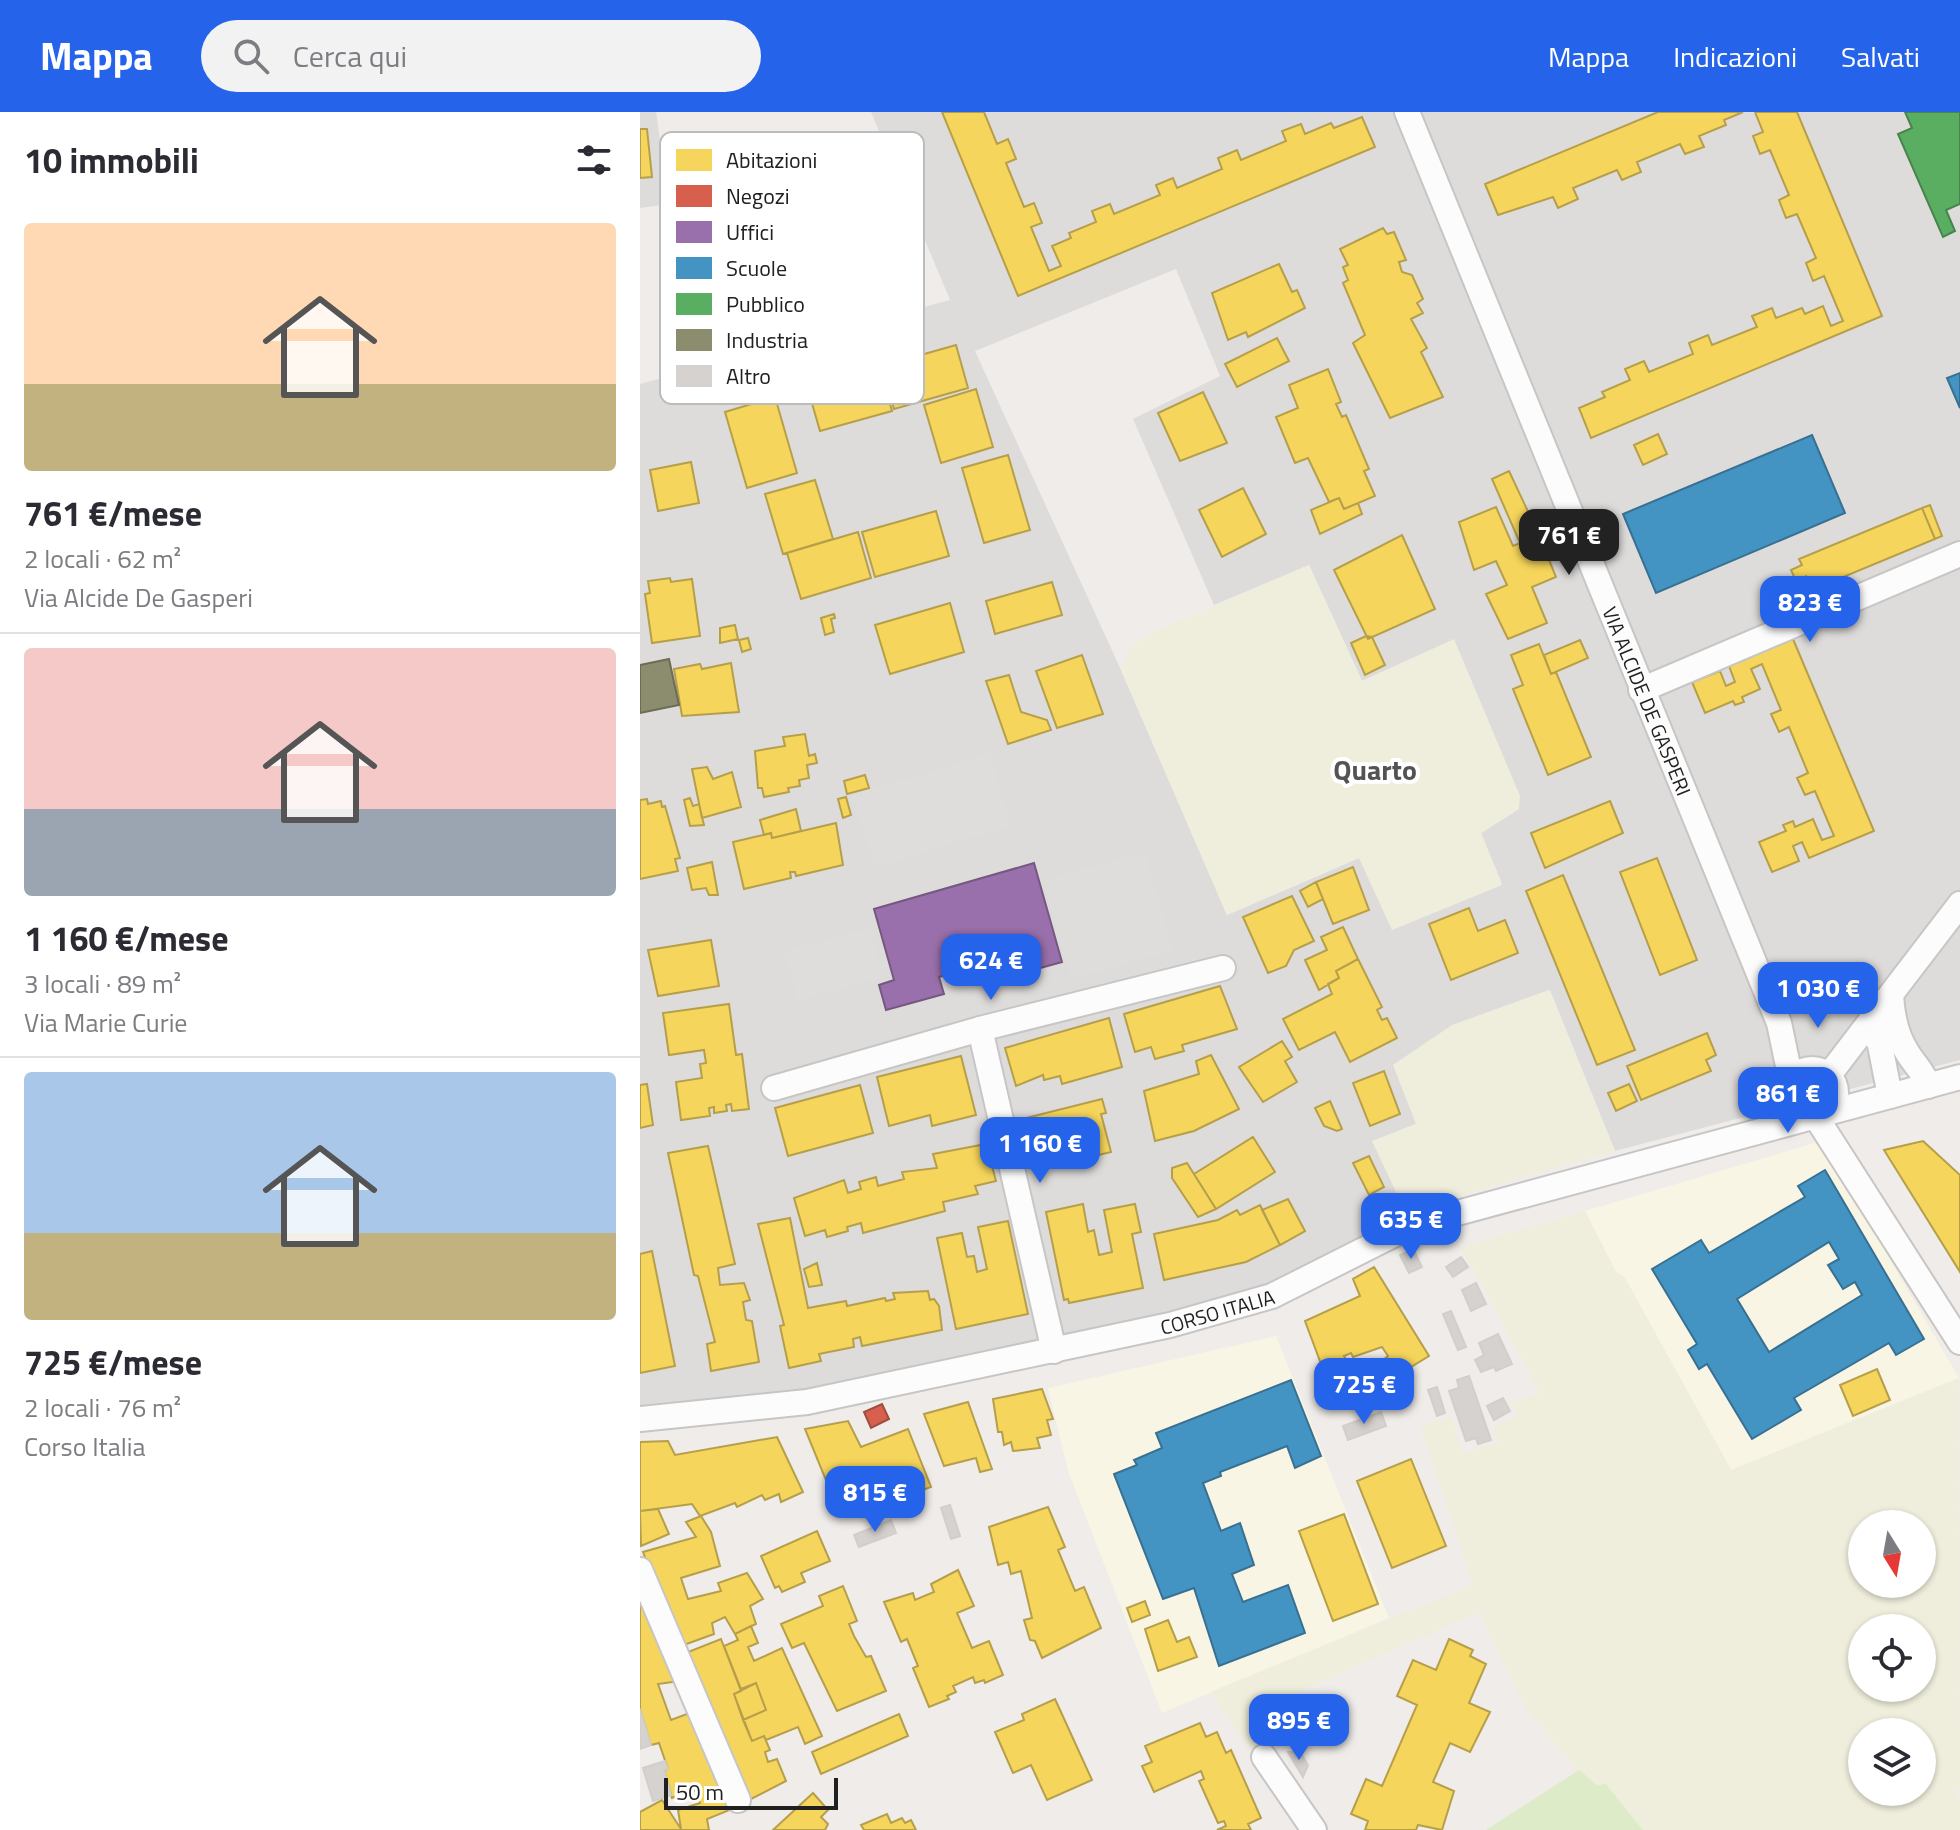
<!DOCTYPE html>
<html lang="it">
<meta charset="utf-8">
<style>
:root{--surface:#fff;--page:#f2f2f3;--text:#2b2b33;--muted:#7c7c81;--line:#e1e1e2;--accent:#2563eb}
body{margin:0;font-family:"Titillium Web",sans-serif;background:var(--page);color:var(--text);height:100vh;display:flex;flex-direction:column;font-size:30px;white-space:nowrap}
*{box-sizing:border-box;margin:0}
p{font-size:26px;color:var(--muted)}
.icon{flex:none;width:44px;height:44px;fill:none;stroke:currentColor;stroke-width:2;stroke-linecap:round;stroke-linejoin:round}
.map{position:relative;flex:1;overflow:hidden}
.side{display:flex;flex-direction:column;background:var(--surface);width:640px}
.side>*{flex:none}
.needle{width:52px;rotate:169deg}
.tools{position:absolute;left:1208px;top:1398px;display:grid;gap:16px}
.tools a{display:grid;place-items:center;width:88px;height:88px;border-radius:50%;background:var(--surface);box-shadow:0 2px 6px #0004;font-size:40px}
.scale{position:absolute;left:24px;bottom:20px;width:174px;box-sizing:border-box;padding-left:8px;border:4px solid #202020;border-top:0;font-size:22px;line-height:28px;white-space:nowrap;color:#202020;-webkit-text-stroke:6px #fff;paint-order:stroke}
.price{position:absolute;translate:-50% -68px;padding:0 18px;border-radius:16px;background:var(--accent);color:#fff;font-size:26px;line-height:52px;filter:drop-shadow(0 2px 4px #0008)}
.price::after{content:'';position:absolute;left:50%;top:48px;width:24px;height:18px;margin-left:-12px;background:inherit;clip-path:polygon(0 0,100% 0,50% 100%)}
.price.current{background:#222;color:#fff}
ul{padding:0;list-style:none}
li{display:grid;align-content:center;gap:16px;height:424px;padding:0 24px}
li+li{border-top:2px solid var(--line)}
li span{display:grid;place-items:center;height:248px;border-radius:8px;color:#555}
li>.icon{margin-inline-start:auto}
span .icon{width:144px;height:144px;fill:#fffc;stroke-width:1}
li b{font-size:34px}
h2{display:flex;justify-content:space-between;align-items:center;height:96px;padding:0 24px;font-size:34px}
header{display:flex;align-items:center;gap:48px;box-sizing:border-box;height:112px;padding:0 40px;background:var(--accent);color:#fff}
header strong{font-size:38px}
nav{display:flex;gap:44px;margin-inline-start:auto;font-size:28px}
.search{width:560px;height:72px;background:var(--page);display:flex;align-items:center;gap:20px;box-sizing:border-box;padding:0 28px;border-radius:44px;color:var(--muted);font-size:30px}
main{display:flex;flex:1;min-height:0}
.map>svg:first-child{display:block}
</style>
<header>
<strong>Mappa</strong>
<div class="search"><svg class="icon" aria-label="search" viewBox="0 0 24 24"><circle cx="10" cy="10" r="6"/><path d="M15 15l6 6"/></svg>Cerca qui</div>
<nav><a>Mappa</a><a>Indicazioni</a><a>Salvati</a></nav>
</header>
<main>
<section class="side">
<h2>10 immobili<svg class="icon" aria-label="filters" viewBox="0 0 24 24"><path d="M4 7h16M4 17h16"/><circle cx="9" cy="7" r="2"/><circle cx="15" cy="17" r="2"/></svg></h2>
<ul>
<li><span style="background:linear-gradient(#ffd9b3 65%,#c2b280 0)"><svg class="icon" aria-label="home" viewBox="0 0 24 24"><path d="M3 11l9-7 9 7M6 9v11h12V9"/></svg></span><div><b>761 €/mese</b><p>2 locali · 62 m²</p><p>Via Alcide De Gasperi</p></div></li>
<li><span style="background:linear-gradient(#f6c9c9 65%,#9aa5b1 0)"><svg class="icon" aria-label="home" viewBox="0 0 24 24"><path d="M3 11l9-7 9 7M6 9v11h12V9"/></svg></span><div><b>1 160 €/mese</b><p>3 locali · 89 m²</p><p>Via Marie Curie</p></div></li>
<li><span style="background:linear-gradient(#a9c7e8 65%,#c2b280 0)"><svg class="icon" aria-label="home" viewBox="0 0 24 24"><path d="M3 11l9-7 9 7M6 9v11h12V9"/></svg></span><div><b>725 €/mese</b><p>2 locali · 76 m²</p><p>Corso Italia</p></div></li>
</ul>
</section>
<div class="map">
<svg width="1320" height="1718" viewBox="0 0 1320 1718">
<rect width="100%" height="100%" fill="#efece9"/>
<path fill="#dedcda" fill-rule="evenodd" d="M0 0H16L29 92 0 96Z
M231 0H1320V948L975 1039 910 878 776 1012 733 1029 765 1099 633 1178 167 1285 0 1302V272L310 188ZM536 157 580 264 493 307 574 493 669 453 722 569 814 528 879 697 841 721 862 772 719 746 587 803 481 558 335 239Z"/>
<path fill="#f8f5e5" d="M1181 1029 1319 1266 1091 1358 984 1165 976 1160 945 1099Z
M636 1224 749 1506 522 1601 428 1359 408 1276Z"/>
<path fill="#efeedc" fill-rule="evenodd" d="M669 453 722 569 814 527 880 684 879 697 841 721 862 773 752 818 719 746 587 803 481 558 490 535 512 521Z
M909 878 975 1039 765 1099 732 1029 776 1012 753 953 812 913Z
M945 1099 976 1160 984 1164 1091 1358 1319 1266 1320 1677 1315 1679 1320 1690V1718H1003L965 1671 958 1674 935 1655 886 1597 839 1500 629 1593 628 1612 637 1630 615 1643 570 1580 833 1473 781 1314 811 1305 823 1341 859 1331 853 1314 878 1304 871 1290 901 1282 821 1135ZM1222 1412H1282V1472H1222ZM1222 1516H1282V1576H1222ZM1222 1620H1282V1680H1222Z"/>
<path fill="#ddebc8" d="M939 1658 958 1674 965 1671 1003 1718H846Z"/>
<path fill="#dfdddc" d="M349 642 371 713 235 755 213 684Z
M505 740 533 838 431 867 403 769Z
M230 816 243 865 158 888 145 840Z"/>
<path fill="#f6d55c" stroke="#b69f4a" stroke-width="2" d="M302 0H344L357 32 368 27 376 47 366 51 384 95 394 91 402 111 391 115 409 159 421 154 412 134 431 126 429 121 456 110 452 99 470 92 474 102 520 83 516 73 533 66 537 76 582 57 578 46 597 38 601 48 646 29 642 19 661 12 665 22 691 11 694 16 722 5 735 35 378 184Z
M1018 0H1103L1084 8 1086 13 1059 24 1064 35 1045 42 1040 32 997 50 1001 60 982 68 977 58 933 76 938 87 918 96 913 85 858 103 845 72Z
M1115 0H1157L1242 204 951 326 939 296 965 285 962 280 990 268 985 257 1004 249 1009 260 1053 242 1049 231 1068 223 1072 233 1117 215 1112 204 1132 196 1136 206 1162 196 1165 202 1183 194 1191 214 1203 209 1184 164 1173 169 1166 151 1176 146 1157 102 1146 106 1139 88 1149 83 1130 38 1120 42 1113 24 1123 20Z
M0 17H7L12 65 0 66Z
M743 116 747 122 754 120 766 148 759 150 762 160 772 163 783 187 777 191 783 201 771 207 787 236 781 240 803 285 750 306 713 231 725 223 703 171 708 168 703 155 708 153 700 137Z
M639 152 652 180 657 178 665 196 608 225 606 220 588 228 572 181Z
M637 226 649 249 597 275 585 252Z
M316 233 328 276 254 297 242 254Z
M239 254 252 299 180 319 167 274Z
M688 257 701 290 696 292 702 305 706 303 729 357 724 359 735 384 704 397 699 386 689 390 668 346 655 351 636 305 658 296 649 273Z
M336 277 353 335 301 351 284 293Z
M563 280 587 331 540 349 518 301Z
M135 285 157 361 107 376 85 300Z
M1018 322 1027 342 1003 353 994 333Z
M368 343 390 418 344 431 322 356Z
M51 350 59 391 18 399 10 358Z
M869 359 899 423 880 431 852 367Z
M175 368 193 427 143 442 125 382Z
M603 376 626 422 582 445 559 398Z
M699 386 704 397 718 391 722 402 680 422 671 398Z
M1290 393 1302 424 1295 427 1282 396Z
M856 395 873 434 899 423 916 465 892 475 907 511 868 527 846 482 867 473 856 449 834 458 819 410Z
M1282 396 1295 427 1172 478 1166 464 1156 469 1151 458 1162 453 1159 447Z
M296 399 309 444 235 465 222 420Z
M218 420 231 466 161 487 147 441Z
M762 423 795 497 728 527 694 458Z
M30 466 31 470 52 467 60 524 12 531 5 482 10 481 8 469Z
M412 470 422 503 355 522 346 489Z
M310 491 324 540 250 562 235 513Z
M194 502 195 506 191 507 194 520 185 523 181 506Z
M95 513 98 527 80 531V516Z
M726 524 732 525 745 553 725 563 711 531Z
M108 526 111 537 102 540 99 528Z
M1153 527 1234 719 1169 746 1162 730 1153 734 1159 749 1132 760 1119 730 1146 719 1143 713 1153 709 1155 715 1173 707 1182 728 1194 724 1175 679 1165 683 1157 666 1168 661 1149 615 1139 620 1131 602 1141 598 1122 552 1111 557 1120 577 1102 585 1104 590 1095 593 1093 589 1065 601 1052 570 1080 559 1086 574 1095 570 1089 554Z
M940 528 948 546 911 562 904 543Z
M899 532 911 562 916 560 951 645 908 663 873 577 883 573 871 543Z
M442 543 463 602 417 616 396 559Z
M91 551 99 600 42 604 34 557 60 552 62 557Z
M369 563 381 600 407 608 411 618 368 632 346 569Z
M165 622 169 644 175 642 177 651 167 653 169 666 159 668 160 674 148 676 149 680 124 685 122 676H118L115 639 145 634 143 625Z
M67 655 73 667 92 660 101 695 62 706 52 657Z
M225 663 229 676 207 682 204 669Z
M206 685 211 703 203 706 198 687Z
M50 686 53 694 59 692 64 713 50 714 44 688Z
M7 687 8 692 21 689 22 695 25 694 40 746 35 747 38 759 0 767V688Z
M970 689 983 721 905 756 891 721Z
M156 697 161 719 132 726 131 721 124 723 120 708Z
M196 711 203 753 156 764 155 760H150L151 766 104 777 93 730 131 721 132 726Z
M1017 746 1057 848 1020 863 980 760Z
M72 750 78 783H69L66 776 52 778 47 756Z
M713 755 729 798 693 812 676 770Z
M923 763 995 938 957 953 886 779Z
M676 770 683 787 668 795 660 779Z
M652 784 674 829 654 838 646 854 628 861 603 805Z
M829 796 838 819 865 808 878 841 811 868 789 812Z
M703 815 718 847 696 859 699 866 679 878 665 848 687 838 681 825Z
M71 828 79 874 18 884 8 838Z
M718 847 742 895 737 898 742 908 747 906 757 926 710 950 695 920 659 938 643 907 692 882 688 872 699 866 696 859Z
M580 874 597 917 542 933 544 939 515 947 511 935 495 940 484 902Z
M89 892 96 943 102 942 109 997 92 999 91 992 86 993 87 999 74 1001V995L69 996 70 1004 41 1008 36 970 62 966 60 952 66 951 64 938 29 943 23 901Z
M469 906 482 955 422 972 420 964 404 968 403 963 376 974 365 936Z
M1067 921 1076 943 1066 948 1071 959 1001 988 987 954Z
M642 929 652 945 645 949 657 970 623 990 599 955Z
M571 943 599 997 554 1019 515 1029 504 979 559 962 556 949Z
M321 944 336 1003 292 1014 290 1003 249 1014 237 965Z
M744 959 760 1002 730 1014 713 971Z
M7 972 13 1013 0 1016V973Z
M989 972 997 989 976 999 968 981Z
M220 973 233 1021 148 1044 135 996Z
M462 987 466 1001 461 1002 471 1040 396 1058 386 1020 381 1021 378 1008Z
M690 989 702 1017 697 1019 684 1014 675 996Z
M613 1025 635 1060 576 1097 554 1062Z
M1283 1029 1320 1063V1160L1244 1038Z
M346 1032 356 1069 335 1074 338 1082 303 1090 305 1099 223 1121 221 1111 207 1115 208 1119 187 1125 185 1118 165 1124 154 1086 204 1068 208 1081 221 1077 219 1070 236 1065 238 1074 264 1067 262 1060 297 1056 293 1042Z
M68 1034 95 1152 78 1156 80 1173 104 1171 110 1188 103 1190 106 1208 112 1209 119 1250 71 1259 67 1232 75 1230 58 1164 54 1163 28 1041Z
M729 1044 744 1075 729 1083 713 1051Z
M547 1051 576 1097 558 1105 532 1066V1056Z
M648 1087 665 1119 640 1133 622 1098Z
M443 1092 448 1120 454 1118 459 1143 472 1140 464 1098 495 1092 501 1120 492 1122 503 1176 429 1191 428 1187 424 1188 406 1100Z
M620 1093 640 1133 606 1150 524 1168 514 1122 578 1108 597 1098 600 1103Z
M150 1106 168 1196 206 1189 207 1194 245 1186 246 1189 255 1187 253 1181 288 1179 290 1188 294 1187 299 1194 302 1218 222 1234 220 1225 213 1227 214 1235 179 1242 181 1249 149 1256 140 1214 144 1213 118 1112Z
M368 1109 388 1202 316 1217 297 1126 322 1121 327 1145 334 1144 337 1160 347 1157 338 1115Z
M12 1139 35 1254 0 1261V1142Z
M177 1151 182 1173 169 1175 164 1157Z
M734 1155 789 1244 748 1269 738 1252 748 1244 742 1235 713 1245 711 1241 704 1244 712 1258 687 1268 665 1209 720 1184 713 1167Z
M1237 1257 1250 1288 1213 1304 1200 1273Z
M402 1277 413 1307 407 1308 411 1323 397 1326 400 1336 373 1339 371 1330 364 1333 362 1320H358L353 1287Z
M328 1290 352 1357 340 1360 336 1346 304 1354 284 1302Z
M208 1309 221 1335 268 1317 291 1375 244 1392 230 1361 190 1378 165 1317Z
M137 1325 163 1380 141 1390 139 1382 125 1388 122 1383 97 1395 95 1391 60 1404 52 1392 0 1399V1330L28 1329 35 1343Z
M771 1347 806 1434 752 1456 717 1369Z
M408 1395 425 1435 418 1438 435 1479 444 1475 461 1516 402 1546 395 1529 390 1528 384 1508 392 1506 381 1459 371 1462 368 1450 358 1453 349 1415Z
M18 1397 29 1422 1 1434 0 1399Z
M704 1402 738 1492 693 1509 659 1419Z
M61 1404 71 1420 80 1454 41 1466 48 1487 81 1479 78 1471 107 1461 123 1487 110 1494 116 1512 95 1522 85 1505 72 1511 74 1522 41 1534 3 1440 56 1425 46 1410Z
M177 1419 190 1449 161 1461 165 1470 142 1480 139 1474 135 1476 121 1444Z
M318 1458 334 1494 317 1501 332 1536 349 1529 363 1563 345 1571 344 1568 335 1571 333 1565 313 1574 316 1580 307 1584 309 1587 289 1595 273 1556 278 1554 267 1527 261 1530 244 1490 273 1481 275 1488 294 1480 291 1472Z
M0 1468 40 1569 18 1572 31 1608 55 1599 92 1697 67 1707 69 1718H0V1700L22 1688 41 1717 38 1698 60 1691 55 1678 32 1686 24 1658 28 1657 19 1631 11 1633 0 1597Z
M203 1474 217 1509 209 1512 214 1524 226 1545 231 1544 246 1579 197 1599 164 1531 152 1536 141 1512 183 1494 179 1484Z
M505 1489 510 1503 492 1510 487 1496Z
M528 1508 537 1530 549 1525 557 1545 518 1559 505 1517Z
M111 1514 118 1531 108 1535 114 1549 142 1536 182 1624 165 1632 158 1615 126 1628 124 1624 112 1629 103 1608 126 1598 116 1571 101 1577 84 1534 98 1528 95 1522Z
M81 1527 101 1579 94 1582 112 1629 124 1624 130 1638 125 1640 128 1650 137 1647 146 1669 105 1690 43 1542Z
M809 1527 833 1538 830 1544 846 1552 829 1591 850 1600 830 1640 810 1631 793 1670 814 1679 802 1718 778 1713 776 1718H725L728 1709 711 1702 726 1667 742 1674 777 1593 757 1584 773 1548 796 1558Z
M116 1571 126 1598 103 1608 94 1582Z
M415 1587 452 1668 407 1688 391 1653 373 1661 355 1620 384 1608 382 1602Z
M259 1602 268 1624 181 1662 172 1640Z
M560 1611 566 1625 577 1620 586 1641 591 1638 621 1706 608 1712 611 1718H577L586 1714 584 1709 578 1711 559 1669 564 1667 561 1659 514 1680 502 1654 512 1650 505 1634Z
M173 1681 188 1698 181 1705 188 1712 185 1718H133Z
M247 1702 251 1711 262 1706 265 1711 271 1708 276 1718H224L221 1713Z"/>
<path fill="#d6604d" stroke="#9f4d40" stroke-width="2" d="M242 1292 249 1307 231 1316 224 1300Z"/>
<path fill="#9970ab" stroke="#755881" stroke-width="2" d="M394 751 422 850 364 866 359 849 299 865 304 882 246 898 239 873 254 868 234 797Z"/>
<path fill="#4393c3" stroke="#387092" stroke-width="2" fill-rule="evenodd" d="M1320 261V296L1307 266Z
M1172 323 1205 401 1016 481 983 402Z
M1185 1058 1284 1227 1256 1243 1249 1231 1154 1286 1161 1298 1112 1327 1067 1252 1059 1257 1048 1238 1057 1232 1012 1157 1061 1128 1069 1141 1165 1085 1158 1074ZM1189 1130 1199 1147 1188 1153 1203 1177 1215 1170 1222 1183 1129 1240 1097 1187Z
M651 1268 681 1344 655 1356 647 1334 580 1360 581 1364 563 1371 581 1419 600 1411 614 1453 592 1462 603 1490 648 1473 665 1521 579 1554 554 1476 523 1487 474 1362 497 1353 494 1348 522 1336 516 1321Z"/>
<path fill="#5aae61" stroke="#49834e" stroke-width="2" d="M1265 0H1320V92L1306 98 1315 119 1303 125 1258 22 1272 16Z"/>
<path fill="#8c8c6e" stroke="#6c6c57" stroke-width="2" d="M29 547 39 593 0 601V553Z"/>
<path fill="#d6d2d0" stroke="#d2ceca" stroke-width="2" d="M773 1137 782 1155 769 1161 760 1143Z
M821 1145 828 1155 813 1165 806 1155Z
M836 1171 846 1192 831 1199 822 1178Z
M811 1199 826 1235 818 1238 803 1202Z
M858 1222 872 1252 856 1259 854 1255 841 1260 835 1248 844 1243 839 1231Z
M829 1264 851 1328 838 1332 836 1326 826 1329 809 1279 819 1276 817 1268Z
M797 1275 805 1301 797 1304 788 1278Z
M863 1286 870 1299 854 1308 847 1294Z
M741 1300 746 1314 708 1328 703 1314Z
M310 1393 320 1424 311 1427 301 1396Z
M251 1408 256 1421 219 1435 214 1423Z
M0 1597 11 1633 0 1637Z
M648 1640H660L668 1653 663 1665Z
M25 1649 28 1657 24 1658 31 1683 13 1689 3 1656Z"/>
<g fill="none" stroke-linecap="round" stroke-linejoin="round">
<g stroke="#c7c6c5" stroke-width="28">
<g id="minor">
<path id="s1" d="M767 0 1139 911 1151 968"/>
<path d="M1001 578 1320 442"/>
<path d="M1251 883C1252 902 1256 923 1267 940 1274 952 1284 960 1288 974"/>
<path d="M1230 910 1240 933 1250 984"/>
<path d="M340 917 414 1239"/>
<circle cx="1172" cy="981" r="24"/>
<path d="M1189 963 1320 792"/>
<path d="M134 976 340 917 583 856"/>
<path d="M1176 1005 1320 1230"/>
<path id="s2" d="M0 1307 167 1290 530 1213 632 1184 773 1113 1320 965"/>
<path d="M0 1458 98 1688"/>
<path d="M624 1645 674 1718"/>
</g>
</g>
<use href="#minor" stroke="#fdfcfc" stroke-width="24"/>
</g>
<g text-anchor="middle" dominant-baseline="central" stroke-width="8" stroke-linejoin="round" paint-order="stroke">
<g font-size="20" fill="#202020" stroke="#fff">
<text stroke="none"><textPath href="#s1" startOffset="636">VIA ALCIDE DE GASPERI</textPath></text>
<text stroke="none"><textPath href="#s2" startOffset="588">CORSO ITALIA</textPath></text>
</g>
<g font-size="28" font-weight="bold" fill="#535353" stroke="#fff">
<text x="735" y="657">Quarto</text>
</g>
</g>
<rect x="20" y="20" width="264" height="272" rx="12" fill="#fff" stroke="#bcbcbc" stroke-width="2"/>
<rect x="36" y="37" width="36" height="22" fill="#f6d55c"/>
<rect x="36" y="73" width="36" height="22" fill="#d6604d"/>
<rect x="36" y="109" width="36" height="22" fill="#9970ab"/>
<rect x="36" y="145" width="36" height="22" fill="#4393c3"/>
<rect x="36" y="181" width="36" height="22" fill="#5aae61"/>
<rect x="36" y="217" width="36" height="22" fill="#8c8c6e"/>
<rect x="36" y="253" width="36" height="22" fill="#d6d2d0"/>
<g font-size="22" fill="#202020">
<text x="86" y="56">Abitazioni</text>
<text x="86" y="92">Negozi</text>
<text x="86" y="128">Uffici</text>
<text x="86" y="164">Scuole</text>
<text x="86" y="200">Pubblico</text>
<text x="86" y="236">Industria</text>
<text x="86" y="272">Altro</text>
</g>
</svg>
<div class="tools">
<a><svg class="needle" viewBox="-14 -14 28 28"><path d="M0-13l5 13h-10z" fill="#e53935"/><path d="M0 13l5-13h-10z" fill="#7c7c81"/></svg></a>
<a><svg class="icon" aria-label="locate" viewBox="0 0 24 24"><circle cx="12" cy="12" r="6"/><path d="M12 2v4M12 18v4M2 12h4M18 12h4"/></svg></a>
<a><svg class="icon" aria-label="layers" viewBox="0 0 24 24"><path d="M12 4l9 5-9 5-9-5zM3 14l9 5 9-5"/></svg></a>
</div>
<div class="scale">50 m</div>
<b class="price current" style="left:929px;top:465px">761 €</b>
<b class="price" style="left:1170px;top:532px">823 €</b>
<b class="price" style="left:351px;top:890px">624 €</b>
<b class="price" style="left:1178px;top:918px">1 030 €</b>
<b class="price" style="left:1148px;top:1023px">861 €</b>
<b class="price" style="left:400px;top:1073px">1 160 €</b>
<b class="price" style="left:771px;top:1149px">635 €</b>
<b class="price" style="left:724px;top:1314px">725 €</b>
<b class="price" style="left:235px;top:1422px">815 €</b>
<b class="price" style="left:659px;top:1650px">895 €</b>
</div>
</main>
